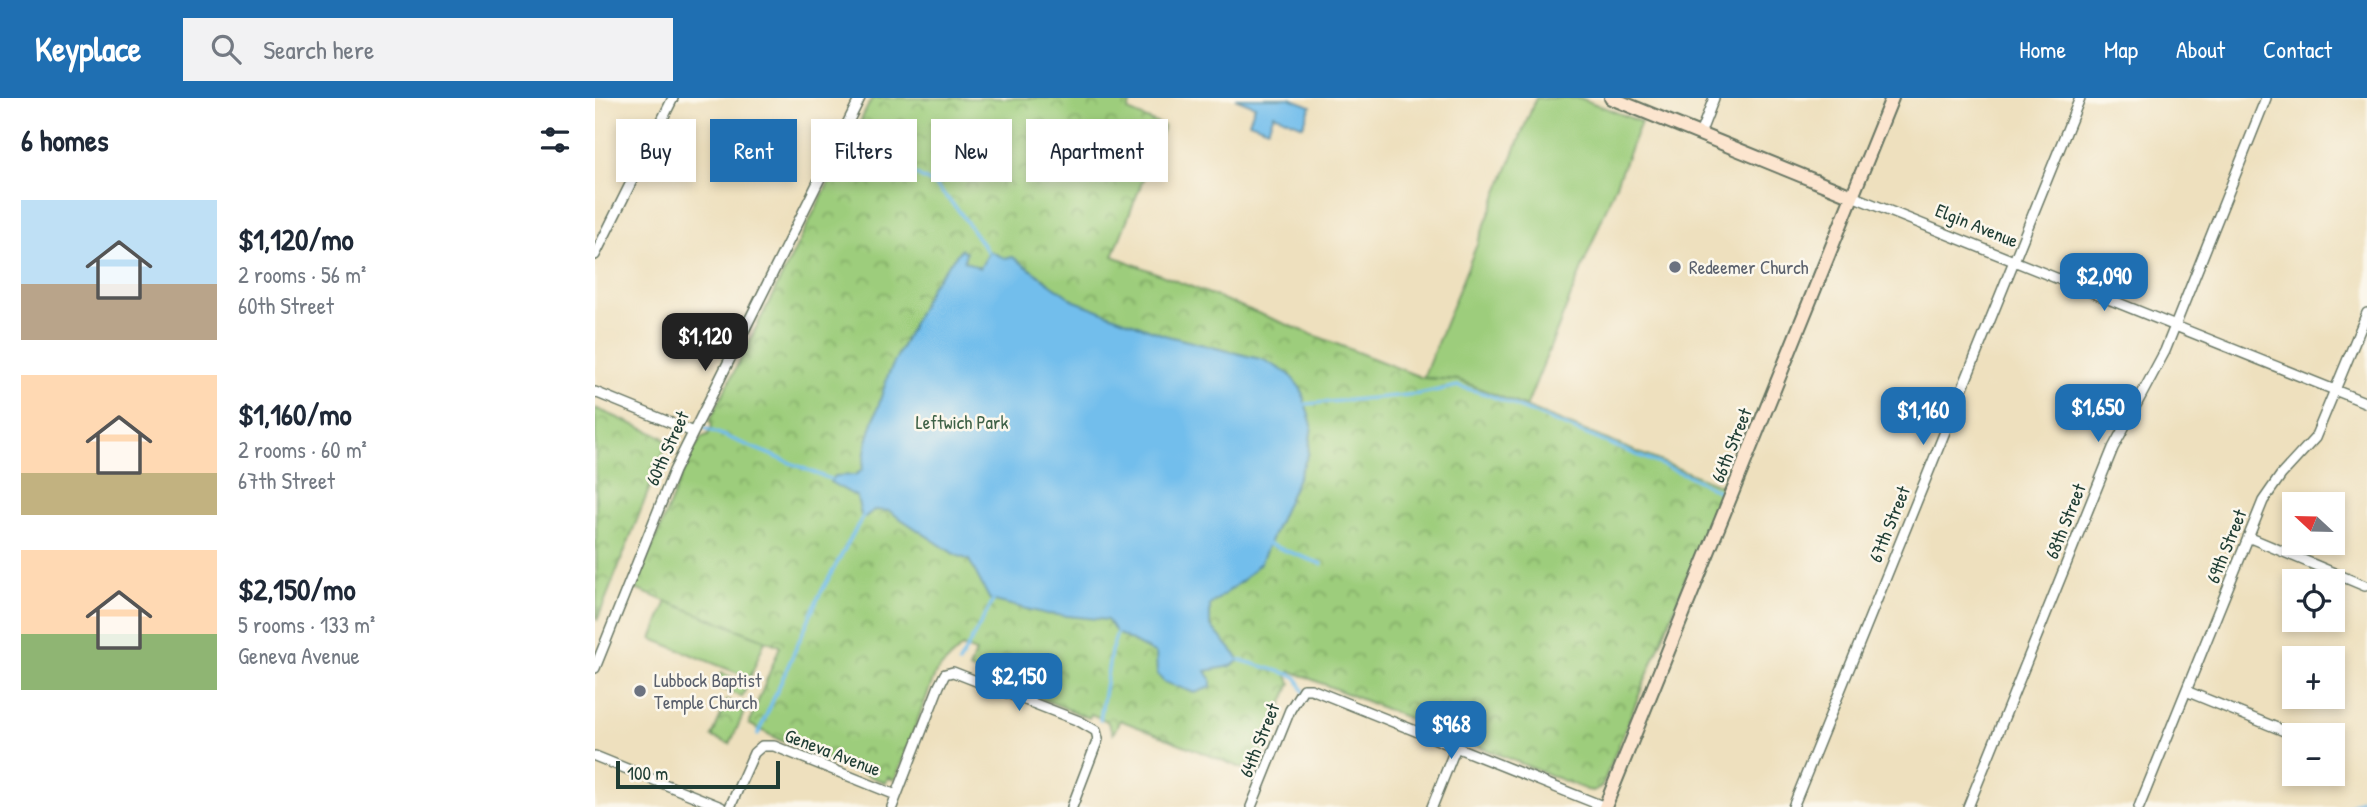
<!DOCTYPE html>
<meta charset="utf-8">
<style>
:root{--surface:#fff;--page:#f2f2f3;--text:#1f2937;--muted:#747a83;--accent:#1f6fb2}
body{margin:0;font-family:"Patrick Hand",sans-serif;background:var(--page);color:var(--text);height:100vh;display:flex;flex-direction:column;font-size:26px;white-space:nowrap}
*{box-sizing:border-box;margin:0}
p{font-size:23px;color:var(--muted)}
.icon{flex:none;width:38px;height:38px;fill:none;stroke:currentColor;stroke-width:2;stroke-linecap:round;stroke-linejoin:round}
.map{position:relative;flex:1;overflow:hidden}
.side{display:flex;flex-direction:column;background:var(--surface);width:595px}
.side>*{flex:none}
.hud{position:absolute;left:21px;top:21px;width:665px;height:63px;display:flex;gap:14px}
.needle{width:46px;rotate:292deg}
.buttons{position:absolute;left:1687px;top:394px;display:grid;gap:14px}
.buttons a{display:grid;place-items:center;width:63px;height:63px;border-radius:0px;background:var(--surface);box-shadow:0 4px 10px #0003;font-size:35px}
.scale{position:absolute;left:21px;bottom:18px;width:164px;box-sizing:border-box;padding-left:7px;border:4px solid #1f3d34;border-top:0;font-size:19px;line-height:24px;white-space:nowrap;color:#1f3d34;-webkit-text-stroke:5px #fbf7ec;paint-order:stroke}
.price{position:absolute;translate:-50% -60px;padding:0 16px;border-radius:14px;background:var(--accent);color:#fff;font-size:23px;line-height:46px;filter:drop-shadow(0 2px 4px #0008)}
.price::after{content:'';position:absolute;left:50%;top:42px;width:21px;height:16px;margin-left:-10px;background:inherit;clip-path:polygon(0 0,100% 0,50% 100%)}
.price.selected{background:#222;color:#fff}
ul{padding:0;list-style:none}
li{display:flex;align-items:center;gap:21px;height:175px;padding:0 21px}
li span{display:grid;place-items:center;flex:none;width:196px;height:140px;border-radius:0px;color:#555}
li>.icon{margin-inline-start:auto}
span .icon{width:84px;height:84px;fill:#fffc;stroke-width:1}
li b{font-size:30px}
h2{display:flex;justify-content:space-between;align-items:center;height:84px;padding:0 21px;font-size:30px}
.pill{padding:0 24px;border-radius:0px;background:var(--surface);box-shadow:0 4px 10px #0003;font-size:24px;line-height:63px}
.pill.selected{background:var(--accent);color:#fff}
header{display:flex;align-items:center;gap:42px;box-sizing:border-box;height:98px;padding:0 35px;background:var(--accent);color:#fff}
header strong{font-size:33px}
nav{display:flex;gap:38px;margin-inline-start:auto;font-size:24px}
.search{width:490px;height:63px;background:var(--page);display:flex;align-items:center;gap:18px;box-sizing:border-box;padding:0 24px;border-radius:0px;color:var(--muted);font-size:26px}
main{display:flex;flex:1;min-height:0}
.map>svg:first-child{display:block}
</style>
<header>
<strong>Keyplace</strong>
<div class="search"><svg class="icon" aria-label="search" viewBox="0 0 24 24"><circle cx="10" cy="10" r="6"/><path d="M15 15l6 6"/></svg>Search here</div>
<nav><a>Home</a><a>Map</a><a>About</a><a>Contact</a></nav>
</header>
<main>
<section class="side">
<h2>6 homes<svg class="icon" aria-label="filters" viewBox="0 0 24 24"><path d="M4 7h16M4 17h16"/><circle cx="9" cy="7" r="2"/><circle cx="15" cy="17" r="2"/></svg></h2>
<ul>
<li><span style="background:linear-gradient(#bfe0f5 60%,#b9a48a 0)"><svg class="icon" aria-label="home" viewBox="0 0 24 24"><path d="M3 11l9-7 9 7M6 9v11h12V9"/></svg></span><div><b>$1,120/mo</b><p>2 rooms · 56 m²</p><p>60th Street</p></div></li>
<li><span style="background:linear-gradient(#ffd9b3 70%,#c2b280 0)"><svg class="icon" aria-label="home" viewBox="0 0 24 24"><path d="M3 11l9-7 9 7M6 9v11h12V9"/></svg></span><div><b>$1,160/mo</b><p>2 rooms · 60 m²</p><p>67th Street</p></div></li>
<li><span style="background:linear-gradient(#ffd9b3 60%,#8fb573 0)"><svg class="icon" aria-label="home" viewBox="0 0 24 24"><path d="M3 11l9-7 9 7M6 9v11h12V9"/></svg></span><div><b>$2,150/mo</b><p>5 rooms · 133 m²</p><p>Geneva Avenue</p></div></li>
</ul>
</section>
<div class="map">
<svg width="1772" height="709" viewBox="0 0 1772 709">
<defs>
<pattern id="park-crowns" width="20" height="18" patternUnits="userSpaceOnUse" patternTransform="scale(1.75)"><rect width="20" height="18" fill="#9dcd7b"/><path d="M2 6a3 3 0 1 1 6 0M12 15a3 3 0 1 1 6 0" fill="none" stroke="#7fa866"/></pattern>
</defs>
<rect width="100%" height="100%" fill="#fbf7ec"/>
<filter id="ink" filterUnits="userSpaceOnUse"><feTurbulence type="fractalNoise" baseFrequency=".0143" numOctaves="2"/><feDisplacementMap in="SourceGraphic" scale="14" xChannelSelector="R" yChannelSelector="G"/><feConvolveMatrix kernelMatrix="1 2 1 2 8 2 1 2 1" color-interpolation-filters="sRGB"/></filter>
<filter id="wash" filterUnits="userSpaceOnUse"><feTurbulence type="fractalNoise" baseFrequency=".00686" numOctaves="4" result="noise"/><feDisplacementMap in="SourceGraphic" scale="28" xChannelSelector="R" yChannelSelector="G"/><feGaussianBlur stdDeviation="1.57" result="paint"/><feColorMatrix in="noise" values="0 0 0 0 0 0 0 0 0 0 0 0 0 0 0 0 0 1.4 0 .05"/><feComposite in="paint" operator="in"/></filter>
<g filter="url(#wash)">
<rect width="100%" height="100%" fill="#eee0be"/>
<path fill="#9dcd7b" stroke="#5e8558" stroke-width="2" d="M941 0H985L1046 24 931 309 863 282 828 280Z
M85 470 183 509 155 580 57 541Z
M126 575 153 585 147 599 121 588Z"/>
<path fill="url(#park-crowns)" stroke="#5e8558" stroke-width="2" d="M277 0H537L533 13 569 28 518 158 828 280 863 282 1129 389 1007 688 998 693 992 692 696 573 692 578 696 585 659 675 525 622 518 636 512 623 496 616 494 620 374 571 381 554 367 549 341 574 301 679 299 682 293 679 291 685 185 642 154 626 185 548 40 491 95 357 107 339 113 337 117 328 115 322 252 48H261L263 43 259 36Z
M0 310 68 339 72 346 2 523Z
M132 602 151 610 135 646 117 639Z"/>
<path fill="#72beec" stroke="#487e90" stroke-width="2" d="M640 0H695L716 8 708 28 679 16 673 31 654 24 660 8Z
M366 151 371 154 369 163 385 170 395 153 409 160 418 159 480 203 569 237 669 262 694 276 706 291 717 327 713 357 666 464 648 482 615 507V527L645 562 636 568 611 573 616 581V589L600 595 569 584 562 576 561 556 522 535 512 522 452 516 395 502 374 462 359 456 294 413 279 412 270 419 266 417 262 399 235 384 239 378 260 377 267 372 272 343 293 277 336 188Z"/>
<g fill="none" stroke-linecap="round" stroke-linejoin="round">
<path stroke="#72beec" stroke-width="3.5" d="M255 41 340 87 364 113 393 154
M711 306 824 296 863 288 891 296 1094 378 1127 395
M110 330 235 381
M673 446 727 466
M645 562 697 577 702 580 712 601
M364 565 398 503
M505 622 516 553 522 535
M163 636 224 498 268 418
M1752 709 1772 699"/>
</g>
</g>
<g filter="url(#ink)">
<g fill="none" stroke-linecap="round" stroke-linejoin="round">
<g stroke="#677664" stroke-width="12">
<path id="street" d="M1105 36 1119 0
M1257 98 1772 305
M0 157 78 0
M0 294 98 334
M1653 439 1770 488
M0 570 79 373 265 0
M1591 593 1699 637
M0 658 126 709
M135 709 159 655 167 648H179L301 697
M297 709 344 588 350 576 358 574 484 623 501 633 503 641 477 709
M656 709 695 612 708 591H716L1010 709
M837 709 861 649
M1198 709 1485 0
M1373 709 1518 350 1570 253 1671 0
M1544 709 1668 403 1686 377 1720 340 1772 215"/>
</g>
<g stroke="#677664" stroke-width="16">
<path id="secondary" d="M1016 0 1257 98
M1010 709 1297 0"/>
</g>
<use href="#street" stroke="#fff" stroke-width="9"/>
<use href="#secondary" stroke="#fce5cf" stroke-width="12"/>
</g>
</g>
<g fill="#6b7280" stroke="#fbf7ec" stroke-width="2.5">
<circle cx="1080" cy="169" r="7"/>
<circle cx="45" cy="593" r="7"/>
</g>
<g text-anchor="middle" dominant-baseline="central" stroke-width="5" stroke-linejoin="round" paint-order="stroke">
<g font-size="19" fill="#1f3d34" stroke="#fbf7ec">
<text transform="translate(1382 127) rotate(22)">Elgin Avenue</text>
<text transform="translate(1136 347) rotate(-68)">66th Street</text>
<text transform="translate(72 350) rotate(-66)">60th Street</text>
<text transform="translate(1470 423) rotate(-68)">68th Street</text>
<text transform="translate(1294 426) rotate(-68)">67th Street</text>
<text transform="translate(1631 448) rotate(-68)">69th Street</text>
<text transform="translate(664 642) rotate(-68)">64th Street</text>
<text transform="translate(238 654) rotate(21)">Geneva Avenue</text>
</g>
<g font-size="19" fill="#5b616d" stroke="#fbf7ec" text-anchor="start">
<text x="1094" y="169">Redeemer Church</text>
<text x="59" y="582">Lubbock Baptist<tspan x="59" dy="22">Temple Church</tspan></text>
</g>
<g font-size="19" fill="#3e6146" stroke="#fbf7ec">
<text x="367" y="324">Leftwich Park</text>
</g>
</g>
</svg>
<div class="buttons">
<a><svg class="needle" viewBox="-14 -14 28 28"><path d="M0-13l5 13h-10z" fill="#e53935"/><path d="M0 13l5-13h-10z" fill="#747a83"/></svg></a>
<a><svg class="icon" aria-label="locate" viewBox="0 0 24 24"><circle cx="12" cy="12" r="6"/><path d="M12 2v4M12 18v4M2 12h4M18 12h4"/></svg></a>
<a>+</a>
<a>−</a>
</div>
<div class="scale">100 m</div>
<b class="price" style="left:1509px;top:215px">$2,090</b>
<b class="price selected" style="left:110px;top:275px">$1,120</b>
<b class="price" style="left:1503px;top:346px">$1,650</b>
<b class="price" style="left:1328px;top:349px">$1,160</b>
<b class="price" style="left:424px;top:615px">$2,150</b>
<b class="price" style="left:856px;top:663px">$968</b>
<div class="hud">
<a class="pill">Buy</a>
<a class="pill selected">Rent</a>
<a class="pill">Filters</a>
<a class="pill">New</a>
<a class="pill">Apartment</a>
</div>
</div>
</main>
